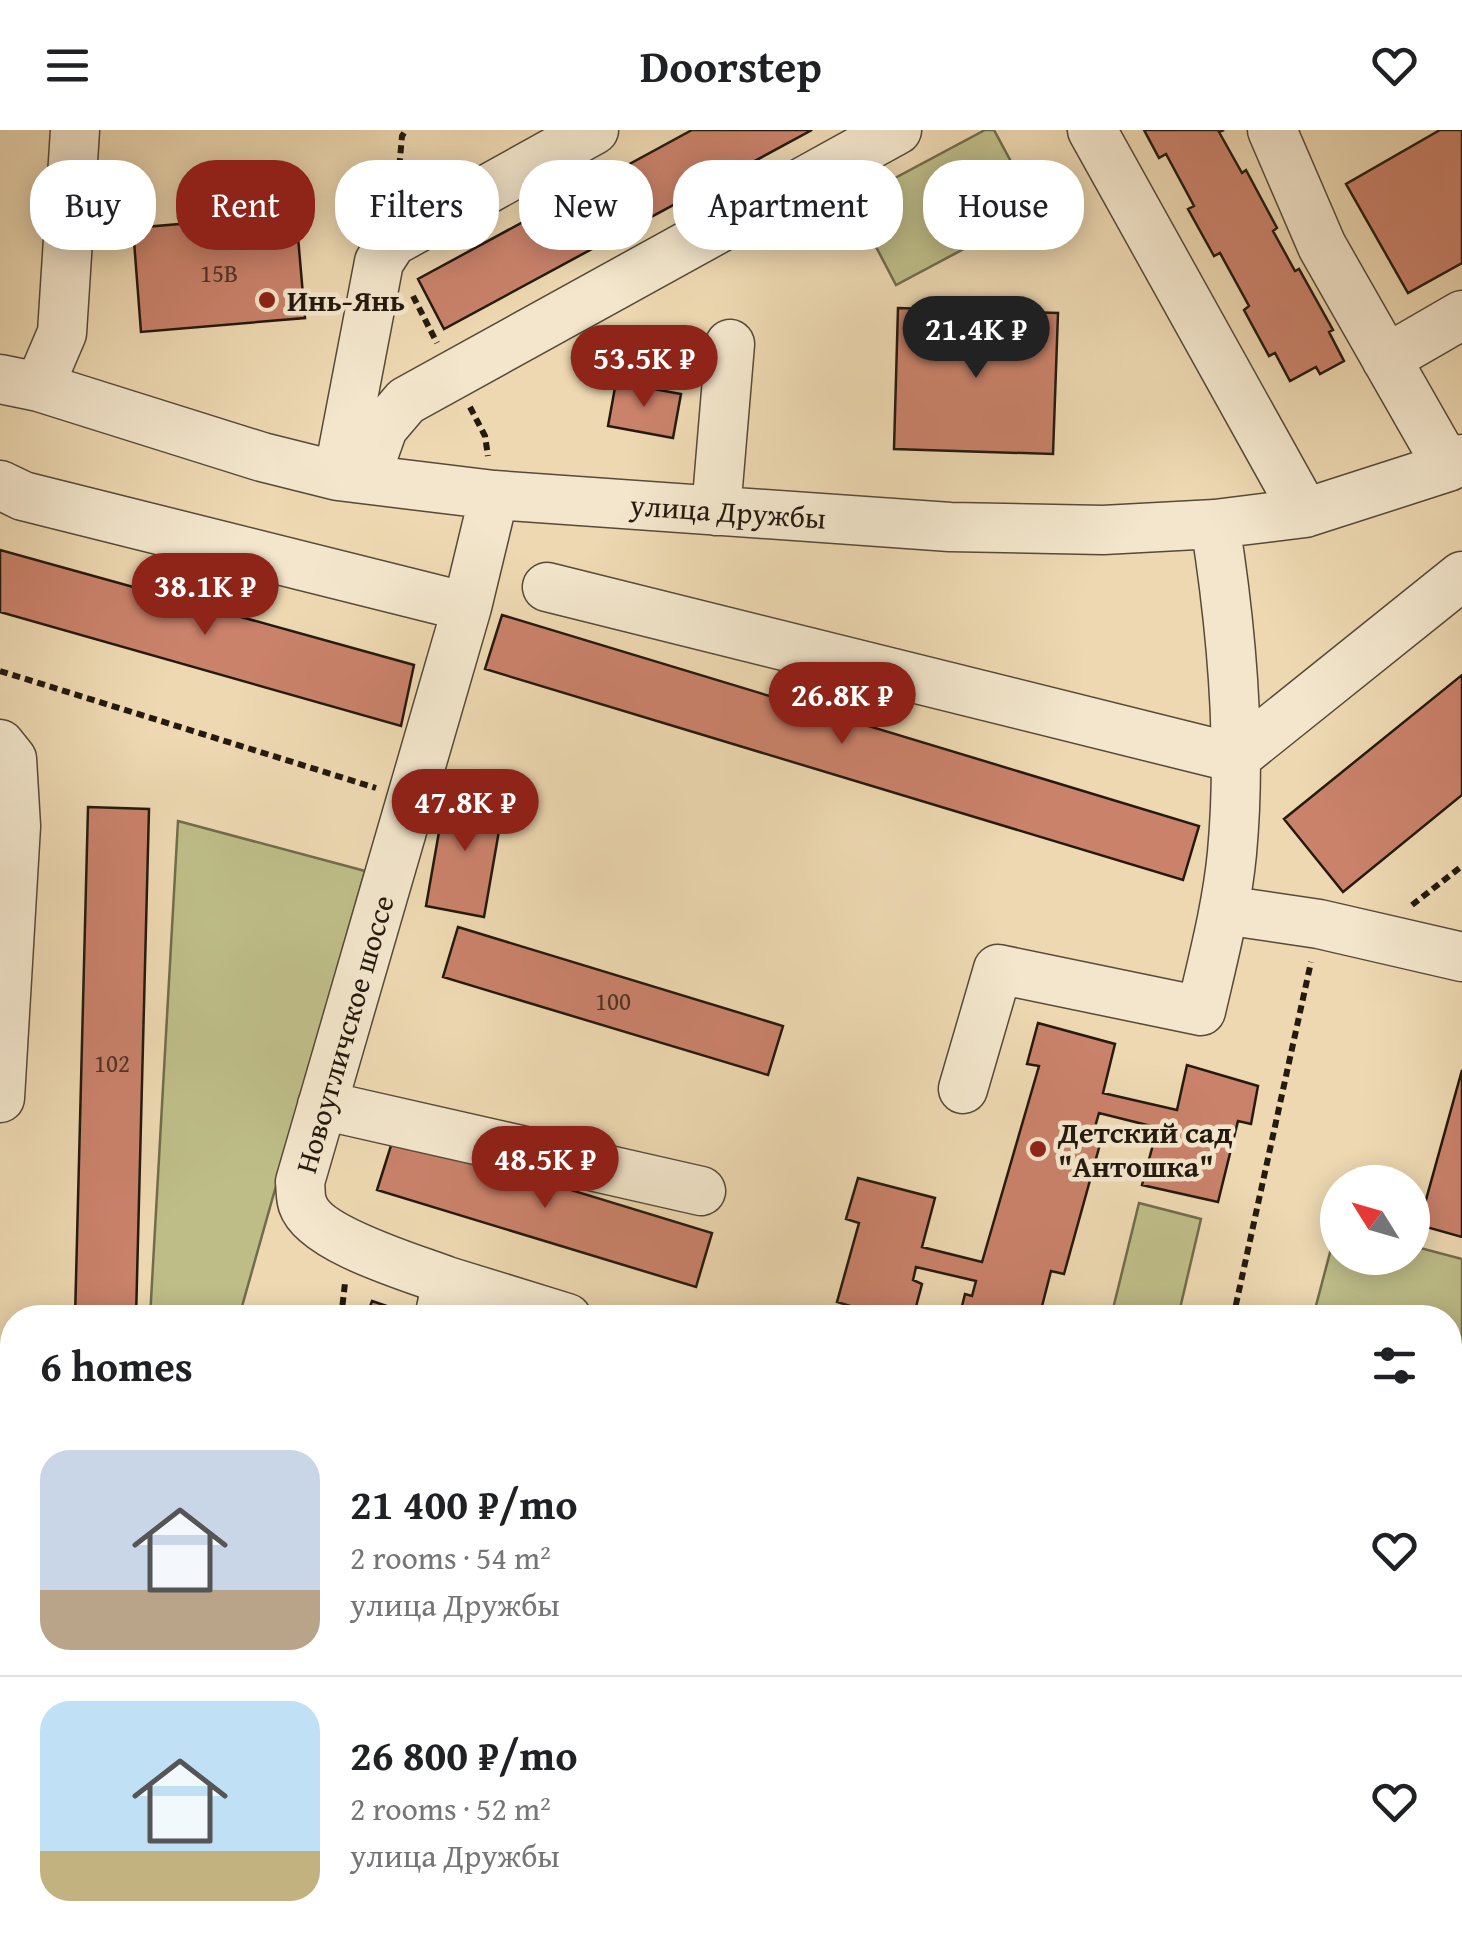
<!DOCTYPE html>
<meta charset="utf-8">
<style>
:root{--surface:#fff;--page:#f2f2f2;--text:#202124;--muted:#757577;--line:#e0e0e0;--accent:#8f2418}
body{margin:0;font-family:"Gentium Book Plus",serif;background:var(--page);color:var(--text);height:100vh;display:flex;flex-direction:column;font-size:38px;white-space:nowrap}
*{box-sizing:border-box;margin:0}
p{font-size:32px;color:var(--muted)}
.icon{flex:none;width:55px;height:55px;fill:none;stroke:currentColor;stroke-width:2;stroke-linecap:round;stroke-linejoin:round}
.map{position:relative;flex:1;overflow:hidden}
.details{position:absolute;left:0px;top:1175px;width:1462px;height:642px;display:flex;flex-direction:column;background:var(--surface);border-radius:40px 40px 0 0;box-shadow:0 5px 25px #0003}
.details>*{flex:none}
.banner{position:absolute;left:30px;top:30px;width:1402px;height:90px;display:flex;gap:20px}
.needle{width:65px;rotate:307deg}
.fabs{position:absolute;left:1320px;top:1035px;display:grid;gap:20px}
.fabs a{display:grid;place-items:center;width:110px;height:110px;border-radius:50%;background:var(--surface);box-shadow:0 5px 25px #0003;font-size:50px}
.price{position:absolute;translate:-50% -85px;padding:0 22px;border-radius:35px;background:var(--accent);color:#fff;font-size:32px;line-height:65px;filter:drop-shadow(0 2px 5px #0008)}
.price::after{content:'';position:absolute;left:50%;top:60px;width:30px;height:22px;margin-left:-15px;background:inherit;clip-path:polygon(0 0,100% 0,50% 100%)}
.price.current{background:#222;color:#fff}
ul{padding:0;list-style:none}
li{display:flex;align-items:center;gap:30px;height:250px;padding:0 40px}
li+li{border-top:2px solid var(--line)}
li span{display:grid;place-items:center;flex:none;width:280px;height:200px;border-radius:30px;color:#555}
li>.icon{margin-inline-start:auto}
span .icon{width:120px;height:120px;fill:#fffc;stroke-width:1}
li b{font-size:42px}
h2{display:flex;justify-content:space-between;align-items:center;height:120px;padding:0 40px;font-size:42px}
.tag{padding:0 35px;border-radius:40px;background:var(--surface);box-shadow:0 5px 25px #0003;font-size:35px;line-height:90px}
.tag.current{background:var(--accent);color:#fff}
header{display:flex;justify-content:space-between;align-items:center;height:130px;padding:0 40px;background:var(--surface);font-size:45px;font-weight:700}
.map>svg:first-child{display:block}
</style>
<header><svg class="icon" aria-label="menu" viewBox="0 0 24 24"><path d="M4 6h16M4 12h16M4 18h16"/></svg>Doorstep<svg class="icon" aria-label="heart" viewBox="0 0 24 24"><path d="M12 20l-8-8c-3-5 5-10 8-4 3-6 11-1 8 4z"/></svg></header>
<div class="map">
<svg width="1462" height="1817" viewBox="0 0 1462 1817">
<rect width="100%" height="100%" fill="#edd8b1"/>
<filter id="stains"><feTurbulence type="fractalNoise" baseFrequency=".002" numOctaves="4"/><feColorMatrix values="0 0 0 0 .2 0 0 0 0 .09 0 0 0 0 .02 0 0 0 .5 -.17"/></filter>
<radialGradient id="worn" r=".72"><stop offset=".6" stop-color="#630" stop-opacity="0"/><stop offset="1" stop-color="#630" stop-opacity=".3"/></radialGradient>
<path fill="#bebd88" stroke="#716c4c" stroke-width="2.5" d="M985 0H994L1037 80 896 155 852 71Z
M178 691 365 741 239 1187 150 1188Z
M1139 1073 1201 1089 1178 1187H1111Z
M1337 1096 1338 1128H1412L1413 1116 1462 1129V1333L1450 1331V1188L1313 1187Z
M1450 1437 1462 1440V1817H1208L1211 1805H1450Z"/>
<path fill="#ca826b" stroke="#241a0f" stroke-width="2.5" d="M692 0H812L444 199 418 149Z
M1144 0H1224L1219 2 1242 43 1246 40 1277 98 1273 101 1295 141 1299 139 1333 200 1329 202 1344 231 1320 244 1316 237 1290 251 1275 223 1269 226 1244 180 1249 176 1220 123 1214 126 1188 79 1194 76 1166 24 1159 28Z
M1440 0H1462V133L1408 163 1346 54Z
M296 84 305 188 141 202 133 98Z
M898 178 1058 183 1053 324 894 319Z
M616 252 681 264 673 308 608 296Z
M0 420 414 535 401 596 0 482Z
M502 485 1199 696 1183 750 485 539Z
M1462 545V665L1343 762 1284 689Z
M446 662 504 672 484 787 426 776Z
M88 677 149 679 136 1188H75Z
M458 797 783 896 768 945 443 847Z
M1038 893 1115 914 1103 963 1177 980 1187 935 1258 956 1251 994 1238 991 1218 1072 1142 1055 1154 1011 1167 1014 1171 1001 1099 983 1093 1004 1102 1007 1064 1144 1051 1141 1039 1188H959L965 1164 972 1166 976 1151 916 1137 913 1150 922 1154 913 1188H889L837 1172 859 1093 846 1089 858 1048 935 1068 922 1117 982 1132 1039 936 1027 934Z
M1462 940V1107L1419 1095Z
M394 1006 712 1103 696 1157 377 1060Z
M372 1171 419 1187 418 1188H366Z
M0 1741 12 1745V1805H51L47 1817H31L0 1808Z
M99 1805H202L199 1817H96Z
M514 1805H690L686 1817H557Z
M727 1805H817L813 1817H724Z"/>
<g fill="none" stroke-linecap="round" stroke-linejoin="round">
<g stroke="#564a38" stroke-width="51">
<path id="minor" d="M1092 0 1305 383
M1272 0 1322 116 1448 337
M1386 229 1462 185
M0 249 39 257 262 327 338 346 494 365 950 397 1103 400 1215 394 1305 383 1448 337 1462 329
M39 257 62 203 75 0
M338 346 379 132 392 112 594 0
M365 349 383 298 406 271 897 0
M0 355 23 366 467 477
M716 381 730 214
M547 457 1235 628 1462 446
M0 614 12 629 16 696 0 968
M1224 780 1319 794 1462 827
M963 959 998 839 1201 881C1213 829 1227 776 1232 723 1242 615 1232 501 1215 394
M322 975 701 1061
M447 1151 567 1188
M439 1188 447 1151C413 1138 315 1110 303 1075 300 1069 301 1059 300 1052L467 477 494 365
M0 1376 9 1431 12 1433
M0 1697 12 1700
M264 1805 293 1817
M710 1817 713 1805"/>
</g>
<path stroke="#241a0f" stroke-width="6" stroke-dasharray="8 5" stroke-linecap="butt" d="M397 62 402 6 406 0
M413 166 437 213
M470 277 485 306 488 326
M0 541 376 658
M1412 775 1462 736
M341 1188 345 1153
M1233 1188 1311 832
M68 1817 71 1805
M1001 1817 1004 1805"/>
<use href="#minor" stroke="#f3e6cc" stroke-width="48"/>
</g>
<g fill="#8f2418" stroke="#f3e6cc" stroke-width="4">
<circle cx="267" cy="170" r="10"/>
<circle cx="1038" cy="1019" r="10"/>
</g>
<g text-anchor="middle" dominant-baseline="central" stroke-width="9" stroke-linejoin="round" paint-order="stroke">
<g font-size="25" fill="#4e3426">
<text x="219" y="143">15В</text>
<text x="613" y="871">100</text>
<text x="112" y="933">102</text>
</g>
<g font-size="30" font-weight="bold" fill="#241a0f" stroke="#f3e6cc" text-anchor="start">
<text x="287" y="170">Инь-Янь</text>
<text x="1058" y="1002">Детский сад<tspan x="1058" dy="34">"Антошка"</tspan></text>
</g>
<g font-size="30" fill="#241a0f" stroke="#f3e6cc">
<text transform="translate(728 381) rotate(4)">улица Дружбы</text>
<text transform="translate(344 904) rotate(-74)">Новоугличское шоссе</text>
</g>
</g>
<rect width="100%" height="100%" filter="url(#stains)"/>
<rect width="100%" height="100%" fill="url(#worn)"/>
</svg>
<div class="fabs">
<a><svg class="needle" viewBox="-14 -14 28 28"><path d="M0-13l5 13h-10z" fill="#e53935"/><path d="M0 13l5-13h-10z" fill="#757577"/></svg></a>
</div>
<b class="price current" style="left:976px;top:251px">21.4K ₽</b>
<b class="price" style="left:644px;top:280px">53.5K ₽</b>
<b class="price" style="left:205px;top:508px">38.1K ₽</b>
<b class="price" style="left:842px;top:617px">26.8K ₽</b>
<b class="price" style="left:465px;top:724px">47.8K ₽</b>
<b class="price" style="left:545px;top:1081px">48.5K ₽</b>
<div class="banner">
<a class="tag">Buy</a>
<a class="tag current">Rent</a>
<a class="tag">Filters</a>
<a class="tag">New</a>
<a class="tag">Apartment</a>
<a class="tag">House</a>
</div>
<section class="details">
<h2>6 homes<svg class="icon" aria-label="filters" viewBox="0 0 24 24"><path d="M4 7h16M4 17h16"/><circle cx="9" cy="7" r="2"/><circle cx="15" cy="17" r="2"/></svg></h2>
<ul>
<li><span style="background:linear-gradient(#c9d6e8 70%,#b9a48a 0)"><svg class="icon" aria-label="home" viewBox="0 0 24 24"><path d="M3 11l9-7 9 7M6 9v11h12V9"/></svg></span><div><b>21 400 ₽/mo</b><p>2 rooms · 54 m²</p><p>улица Дружбы</p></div><svg class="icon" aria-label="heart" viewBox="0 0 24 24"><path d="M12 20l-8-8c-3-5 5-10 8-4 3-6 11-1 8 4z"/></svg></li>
<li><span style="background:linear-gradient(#bfe0f5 75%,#c2b280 0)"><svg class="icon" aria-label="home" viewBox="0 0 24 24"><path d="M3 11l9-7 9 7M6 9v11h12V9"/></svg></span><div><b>26 800 ₽/mo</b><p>2 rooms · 52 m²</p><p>улица Дружбы</p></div><svg class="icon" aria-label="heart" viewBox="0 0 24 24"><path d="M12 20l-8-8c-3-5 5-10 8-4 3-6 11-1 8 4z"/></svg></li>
</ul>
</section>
</div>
